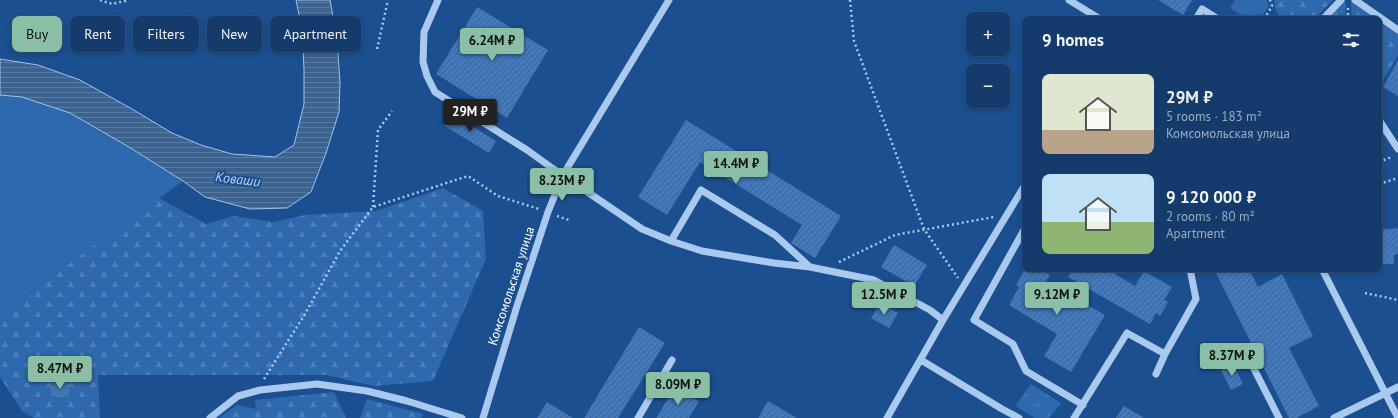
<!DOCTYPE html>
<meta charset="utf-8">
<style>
:root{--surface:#143b6b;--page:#214673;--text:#f1f3f6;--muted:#9dadc1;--line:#33557e;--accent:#8abfa5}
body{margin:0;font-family:"PT Sans",sans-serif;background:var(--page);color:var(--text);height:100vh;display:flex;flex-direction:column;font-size:15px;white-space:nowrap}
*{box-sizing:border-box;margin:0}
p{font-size:13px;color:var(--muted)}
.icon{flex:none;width:22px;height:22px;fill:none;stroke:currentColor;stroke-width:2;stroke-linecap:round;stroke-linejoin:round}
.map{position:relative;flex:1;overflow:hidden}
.panel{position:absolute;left:1022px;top:16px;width:360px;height:256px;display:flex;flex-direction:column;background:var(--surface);border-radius:8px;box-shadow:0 2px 6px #0003,0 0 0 1px var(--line)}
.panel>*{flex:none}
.hud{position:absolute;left:12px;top:16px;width:380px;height:36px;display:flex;gap:8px}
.tools{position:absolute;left:966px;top:12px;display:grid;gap:8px}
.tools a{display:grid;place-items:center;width:44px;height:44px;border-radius:8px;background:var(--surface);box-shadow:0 2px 6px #0003,0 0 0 1px var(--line);font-size:20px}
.price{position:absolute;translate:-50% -34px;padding:0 9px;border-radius:4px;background:var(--accent);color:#111;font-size:13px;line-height:26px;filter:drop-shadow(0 1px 2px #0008)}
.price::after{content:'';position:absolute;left:50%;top:24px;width:12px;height:9px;margin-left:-6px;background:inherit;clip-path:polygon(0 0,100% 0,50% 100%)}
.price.selected{background:#222;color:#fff}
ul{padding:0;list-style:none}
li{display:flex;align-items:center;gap:12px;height:100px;padding:0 20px}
li span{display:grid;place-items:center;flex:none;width:112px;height:80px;border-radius:8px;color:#555}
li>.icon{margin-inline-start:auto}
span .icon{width:48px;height:48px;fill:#fffc;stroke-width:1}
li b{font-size:17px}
h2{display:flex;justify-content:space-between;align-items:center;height:48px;padding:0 20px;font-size:17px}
.chip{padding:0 14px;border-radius:8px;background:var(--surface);box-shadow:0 2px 6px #0003,0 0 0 1px var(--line);font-size:14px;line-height:36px}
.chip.selected{background:var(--accent);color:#111}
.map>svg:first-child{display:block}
</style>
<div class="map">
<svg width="1398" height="418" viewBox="0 0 1398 418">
<defs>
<pattern id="forest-firs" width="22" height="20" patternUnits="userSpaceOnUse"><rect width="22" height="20" fill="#2e69ad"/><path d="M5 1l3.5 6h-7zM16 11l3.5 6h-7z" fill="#4d80b9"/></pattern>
<pattern id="park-tufts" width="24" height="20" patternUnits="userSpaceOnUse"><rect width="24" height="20" fill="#2e69ad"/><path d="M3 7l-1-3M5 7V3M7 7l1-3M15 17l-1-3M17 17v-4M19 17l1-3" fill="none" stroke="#4d80b9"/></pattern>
<pattern id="water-rules" width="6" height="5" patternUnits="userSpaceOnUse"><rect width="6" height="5" fill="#3c6290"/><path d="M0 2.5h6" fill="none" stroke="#597aa1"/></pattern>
<pattern id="building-hatch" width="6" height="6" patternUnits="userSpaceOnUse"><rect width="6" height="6" fill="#4478b7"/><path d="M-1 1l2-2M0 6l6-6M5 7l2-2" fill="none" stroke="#486282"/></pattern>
</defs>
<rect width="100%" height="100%" fill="#1b4f8f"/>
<path fill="#2e69ad" d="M1235 0H1267L1269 6 1260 19H1248L1230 8Z
M0 95 22 97 70 113 129 147 183 181 0 314Z"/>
<path fill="url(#forest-firs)" d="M1274 0H1333L1314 19H1282C1276 13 1275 8 1274 0Z
M1345 0 1346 19H1327Z
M1351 1 1378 19H1352Z
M1379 20 1398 33V55L1379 87Z
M443 188 483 211 486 259 433 381 374 386 327 375H98L100 418H34L22 411 0 377V314L159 198 206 224 234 216 273 222 305 215 376 211Z
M334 392 346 418H219L237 405 256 409 255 400Z
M367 399 423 414 422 418H360Z"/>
<path fill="url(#park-tufts)" d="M1031 384 1061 403 1049 418H1035L1015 406Z"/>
<path fill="url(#water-rules)" stroke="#9cc4f0" d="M296 0H330L337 39 340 83 339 112 326 153 311 192 287 208 250 209 205 197 183 181 129 147 70 113 22 97 0 95V59L38 65 80 80 132 109 172 133 201 145 232 154 275 157 294 145 304 104V69L302 29Z"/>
<path fill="url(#building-hatch)" d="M1158 0H1192L1183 15Z
M477 7 548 50 507 118 436 74Z
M1398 60V96L1383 87Z
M450 113 496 141 489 153 443 125Z
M686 120 841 216 815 258 791 243 802 225 700 162 667 215 638 197Z
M1398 228V254L1394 255V264H1379V230Z
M894 245 927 265 914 286 881 267Z
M1025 269H1040L1050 275 1046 281 1105 315 1071 372 1044 356 1057 334 1009 305 1019 287 1016 285Z
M1072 269H1117L1115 274 1135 286 1144 271 1172 287 1164 300 1168 302 1160 316 1156 313 1150 324 1068 277Z
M1214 269H1249L1258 287 1282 274 1313 336 1289 348 1319 406 1296 418H1289Z
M880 303 898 313 889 328 871 318Z
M639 327 665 343 618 418H584Z
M1233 364 1243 384 1231 390 1221 370Z
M51 383H69V397L51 396Z
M675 387 699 401 689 418H656Z
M768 401 797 418H758Z
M547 402 573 418H537Z
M1124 406 1144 418H1116Z"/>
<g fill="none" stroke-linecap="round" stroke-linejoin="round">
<path stroke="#a9c9ee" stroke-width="2.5" stroke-dasharray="2 3" stroke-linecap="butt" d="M100 0 112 4 129 0
M850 0 854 41 924 229 958 278
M1348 8V19
M1264 19 1272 6 1270 0
M377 49 388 0
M1379 162 1392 157
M1379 184 1398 178
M373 207 378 130 392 111
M557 216 569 220
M839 262 895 235 994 217
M1365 293 1398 300
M264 379 305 314 340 251 373 207 468 176 498 196 539 209"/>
<path stroke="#a9c9ee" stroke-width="7" d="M438 0 424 32 423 62 427 76 435 92 527 150 552 168 642 229 671 241 702 251 774 263 810 267 874 280 930 310 943 320
M1069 0 1100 19
M1355 0 1398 30
M1196 19 1202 9 1218 19
M1323 19 1341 0
M1379 120 1398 149
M1025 228 974 320 1013 344 1026 371 1083 405
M671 241 701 190 775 235 810 267
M1322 269 1398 418
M1248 357 1279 418
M921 360 1002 409 1019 418
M1156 374 1165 354 1196 299 1190 269
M210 418 238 396 260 390 317 384 367 391 407 401 462 418
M483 418 517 306 548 212 563 175 669 0
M638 418 672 360
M887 418 943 320 1025 185
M1074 418 1127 333 1165 354
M1334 418 1398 387"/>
</g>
<g text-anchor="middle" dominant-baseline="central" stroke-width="4" stroke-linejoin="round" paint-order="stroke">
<g font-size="13" fill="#fff" stroke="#1b4f8f">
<text transform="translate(511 286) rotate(-72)">Комсомольская улица</text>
</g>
<g font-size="14" font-style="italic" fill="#b5d3f5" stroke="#1b4f8f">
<text transform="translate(238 179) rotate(7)">Коваши</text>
</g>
</g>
</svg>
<div class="tools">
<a>+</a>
<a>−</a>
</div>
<b class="price" style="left:492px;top:62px">6.24M ₽</b>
<b class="price selected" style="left:470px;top:133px">29M ₽</b>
<b class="price" style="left:736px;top:185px">14.4M ₽</b>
<b class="price" style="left:562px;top:202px">8.23M ₽</b>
<b class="price" style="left:884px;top:316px">12.5M ₽</b>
<b class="price" style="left:1057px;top:316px">9.12M ₽</b>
<b class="price" style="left:1232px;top:377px">8.37M ₽</b>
<b class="price" style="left:60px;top:390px">8.47M ₽</b>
<b class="price" style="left:678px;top:406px">8.09M ₽</b>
<div class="hud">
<a class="chip selected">Buy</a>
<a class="chip">Rent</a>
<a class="chip">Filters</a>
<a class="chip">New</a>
<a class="chip">Apartment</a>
</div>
<section class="panel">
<h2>9 homes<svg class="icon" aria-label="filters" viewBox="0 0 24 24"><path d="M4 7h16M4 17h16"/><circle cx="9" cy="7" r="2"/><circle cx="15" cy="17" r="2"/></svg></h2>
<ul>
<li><span style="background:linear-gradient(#dfe7d0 70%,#b9a48a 0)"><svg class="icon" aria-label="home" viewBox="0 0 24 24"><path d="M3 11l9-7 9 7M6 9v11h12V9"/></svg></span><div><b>29M ₽</b><p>5 rooms · 183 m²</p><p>Комсомольская улица</p></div></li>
<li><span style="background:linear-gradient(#bfe0f5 60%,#8fb573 0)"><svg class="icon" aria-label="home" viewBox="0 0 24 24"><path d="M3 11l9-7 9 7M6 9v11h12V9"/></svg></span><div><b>9 120 000 ₽</b><p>2 rooms · 80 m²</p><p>Apartment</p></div></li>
</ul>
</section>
</div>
